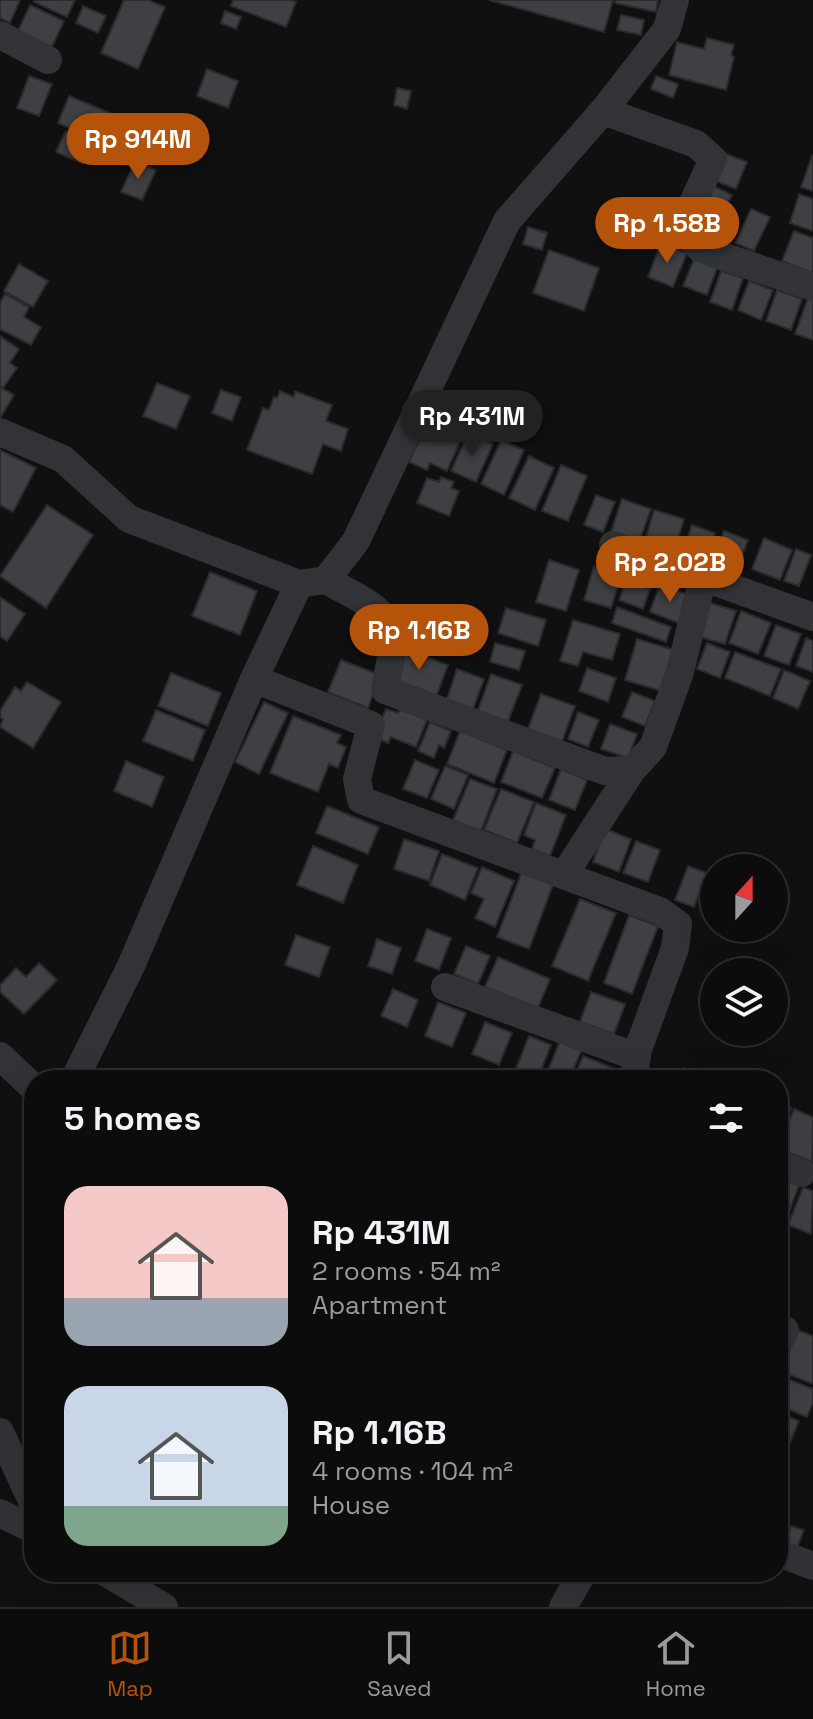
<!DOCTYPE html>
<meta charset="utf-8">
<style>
:root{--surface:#0c0c0d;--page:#1a1a1b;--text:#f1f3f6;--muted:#9a9b9d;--line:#2c2c2e;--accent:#b45309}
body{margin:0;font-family:"Space Grotesk",sans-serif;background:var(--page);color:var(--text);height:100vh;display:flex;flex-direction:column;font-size:30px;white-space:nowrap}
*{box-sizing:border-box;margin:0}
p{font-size:26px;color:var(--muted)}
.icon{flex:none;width:44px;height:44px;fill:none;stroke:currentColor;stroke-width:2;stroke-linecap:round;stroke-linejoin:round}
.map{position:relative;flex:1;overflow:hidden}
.sheet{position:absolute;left:24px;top:1070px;width:764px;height:512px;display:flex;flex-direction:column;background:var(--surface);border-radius:32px;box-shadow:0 8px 32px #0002,0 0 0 2px var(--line)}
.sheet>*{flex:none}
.needle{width:52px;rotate:21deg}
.controls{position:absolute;left:700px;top:854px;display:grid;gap:16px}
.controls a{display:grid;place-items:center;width:88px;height:88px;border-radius:50%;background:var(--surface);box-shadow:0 8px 32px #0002,0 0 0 2px var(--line);font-size:40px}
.price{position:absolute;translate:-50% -68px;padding:0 18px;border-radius:28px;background:var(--accent);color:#fff;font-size:26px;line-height:52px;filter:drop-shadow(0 2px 4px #0008)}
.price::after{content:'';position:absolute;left:50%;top:48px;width:24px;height:18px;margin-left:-12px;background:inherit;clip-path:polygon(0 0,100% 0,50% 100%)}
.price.on{background:#222;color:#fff}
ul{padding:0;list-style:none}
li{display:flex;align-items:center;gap:24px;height:200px;padding:0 40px}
li span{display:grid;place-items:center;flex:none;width:224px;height:160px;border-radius:24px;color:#555}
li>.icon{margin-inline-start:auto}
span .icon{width:96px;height:96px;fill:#fffc;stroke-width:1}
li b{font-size:34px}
h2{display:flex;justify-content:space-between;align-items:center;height:96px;padding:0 40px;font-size:34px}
.tabs{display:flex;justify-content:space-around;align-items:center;height:112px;border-top:2px solid var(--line);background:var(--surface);font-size:22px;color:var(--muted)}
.tabs a{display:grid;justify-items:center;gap:4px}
.tabs .on{color:var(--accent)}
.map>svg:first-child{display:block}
</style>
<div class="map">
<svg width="813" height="1607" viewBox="0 0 813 1607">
<rect width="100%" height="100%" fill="#101011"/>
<path fill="#3f4044" stroke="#2a2b2d" stroke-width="2" d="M0 0H20L10 23 0 18Z
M35 0H75L67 17 34 2Z
M124 0H148L165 7 138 69 101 53Z
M233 0H291L296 2 286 27 231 6Z
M489 0H613L604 32Z
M616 0H658L656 12 615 3Z
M30 5 64 21 50 51 16 35Z
M83 6 106 16 98 33 76 23Z
M225 11 241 17 236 29 221 23Z
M621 15 644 20 641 35 617 30Z
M707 38 734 45 731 55 734 57 726 90 669 75 677 42 704 49Z
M207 69 238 81 228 108 197 96Z
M29 76 52 84 39 116 17 108Z
M656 76 678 84 673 98 651 89Z
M397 88 411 91 407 109 394 105Z
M69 96 110 113 99 140 58 123Z
M65 132 92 144 83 164 56 152Z
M724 153 747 162 736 189 713 180Z
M812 156 813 157V191L801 187Z
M135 161 156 170 142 200 121 192Z
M713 186 732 195 715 231 696 222Z
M799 194 813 199V231L790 223Z
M751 209 770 217 754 251 735 243Z
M528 227 547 233 542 250 523 244Z
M794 231 813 238V273L782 261Z
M661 243 687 253 673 287 648 277Z
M549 250 599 268 584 311 533 293Z
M694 259 717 268 707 295 683 286Z
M19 264 48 281 33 307 4 291Z
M721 271 743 278 732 310 710 302Z
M749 281 773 290 761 320 738 310Z
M777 290 802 299 791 330 766 321Z
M5 294 29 307 24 317 41 327 31 345 0 329V303Z
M808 298 813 300V340L795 334Z
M0 336 19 349 10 363 17 368 3 388 0 386Z
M157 383 190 396 176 429 143 416Z
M0 387 14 395 0 418Z
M221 390 241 397 232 421 212 413Z
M280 391 294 397 295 391 332 405 326 421 348 429 341 451 323 444 312 474 247 450 263 408 269 410 274 397 277 398Z
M436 423 463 435 447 471 430 463 427 470 409 462 422 434 430 437Z
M468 433 493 444 476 482 451 471Z
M501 440 524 450 504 495 481 484Z
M0 450 36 468 13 512 0 505Z
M529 456 554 468 535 510 509 498Z
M561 465 587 476 568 521 542 511Z
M441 477 454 482 451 488 459 491 449 516 417 503 427 478 439 482Z
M596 495 615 502 603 532 584 525Z
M622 499 651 509 638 545 610 535Z
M47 505 93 535 46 608 0 576Z
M654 510 684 519 674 553 644 544Z
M692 525 715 533 704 567 680 559Z
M724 531 748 540 734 578 710 570Z
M764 538 792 550 780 580 752 569Z
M796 549 811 555 799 586 784 581Z
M549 560 579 570 566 611 536 602Z
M594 566 622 574 611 608 584 600Z
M210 572 257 591 240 635 192 616Z
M626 581 650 589 643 609 619 600Z
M660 584 689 595 679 623 650 612Z
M0 597 25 614 7 641 0 636Z
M710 603 736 611 725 644 700 637Z
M617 607 671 627 666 642 612 623Z
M506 608 546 620 538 646 498 633Z
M741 611 771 623 758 654 729 643Z
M573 620 620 634 612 660 583 652 578 666 560 661Z
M776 625 801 634 789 665 764 656Z
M806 638 813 641V672L796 666Z
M637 639 674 650 662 691 625 680Z
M495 643 525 651 519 670 490 662Z
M707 643 730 652 720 678 697 669Z
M402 648 448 665 436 697 390 680Z
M735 652 781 669 770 696 725 678Z
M341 660 380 675 368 708 328 692Z
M587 668 616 678 608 702 579 691Z
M457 669 484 679 472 712 446 702Z
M784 670 810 681 798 709 773 698Z
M171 673 221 693 208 726 158 706Z
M491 674 522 685 507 724 477 713Z
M27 682 61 702 33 748 0 727 3 719 0 717V711L15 687 21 691Z
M632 692 655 701 645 726 622 717Z
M541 694 575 706 558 752 524 740Z
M264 702 288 713 259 774 235 762Z
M386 709 398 713 400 709 427 720 416 747 391 737 388 743 374 737Z
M156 710 205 730 193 761 143 741Z
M578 712 599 720 588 747 568 739Z
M293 716 341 735 337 743 346 747 338 768 329 764 318 792 270 773Z
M430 722 451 731 444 748 439 745 434 758 418 751Z
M610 724 637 734 628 758 601 749Z
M460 731 507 750 494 783 447 764Z
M513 751 555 768 542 798 501 782Z
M415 760 439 770 427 798 403 789Z
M126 761 164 777 152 807 114 791Z
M445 766 468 775 454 809 431 799Z
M561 769 587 780 575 810 549 800Z
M470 779 497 789 481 831 453 820Z
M501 789 534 802 517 843 484 830Z
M536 803 566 815 550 856 532 849 535 840 524 835Z
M327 806 379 827 368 854 316 833Z
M605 829 631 839 619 872 593 862Z
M404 839 439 851 429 881 394 869Z
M636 841 660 850 648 882 623 873Z
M313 846 358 865 343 903 297 885Z
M442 854 478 868 465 900 430 885Z
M688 866 707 873 694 907 675 900Z
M482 867 514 881 495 927 475 918 484 899 471 893Z
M522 871 554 882 529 949 497 937Z
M580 899 616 913 588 981 552 966Z
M629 915 658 926 632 994 604 983Z
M427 929 451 938 439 970 415 961Z
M296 935 330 947 319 977 285 965Z
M377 939 401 948 392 974 368 966Z
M466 946 490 956 478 984 454 974Z
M498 957 550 979 538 1008 485 987Z
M39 963 57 980 24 1014 0 992V985L16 968 26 977Z
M393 989 418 1000 407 1027 381 1016Z
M591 992 625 1004 614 1034 580 1022Z
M438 1002 466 1013 452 1047 425 1036Z
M485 1022 512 1033 499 1065 472 1054Z
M529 1036 551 1045 537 1080 514 1074Z
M560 1041 582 1049 569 1080H544Z
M583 1056 620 1071 616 1080H573Z
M683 1068 711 1079 710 1080H678Z
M778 1103 791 1108 778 1142Z
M794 1109 813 1117 812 1162 778 1148Z
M778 1177 799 1185 785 1224 778 1221Z
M803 1187 813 1191 811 1234 788 1225Z
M797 1330 813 1336V1384L782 1372Z
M783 1377 813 1389V1402L807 1417 778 1405V1390Z
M778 1412 799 1421 786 1452 778 1449Z
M791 1526 804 1530 797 1548 784 1544Z"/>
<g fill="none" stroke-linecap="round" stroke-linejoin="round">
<path stroke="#323336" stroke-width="28" d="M0 35 48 60
M603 111 696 144 713 159 691 207 687 235 701 249 813 287
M0 432 63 459 129 519 299 584 326 580 356 541 507 221 603 111 667 29 675 0
M613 545 813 617
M326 580C349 594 392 608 392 640 393 656 387 674 385 690L605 771 632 770 653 747 680 672 703 577
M254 679 371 725 357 779 361 800 660 911 678 924 675 948 636 1055 635 1080
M564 875 632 770
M445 987 637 1057
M0 1056 34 1088
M74 1080 131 966 254 679 299 584
M778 1164 802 1173
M778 1344 785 1330
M0 1432 34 1505
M0 1513 34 1530
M778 1553 813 1566
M105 1572 164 1607
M563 1607 583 1572"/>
</g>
</svg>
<div class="controls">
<a><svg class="needle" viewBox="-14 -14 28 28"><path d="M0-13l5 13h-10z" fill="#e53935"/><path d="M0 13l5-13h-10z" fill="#9a9b9d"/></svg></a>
<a><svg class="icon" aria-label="layers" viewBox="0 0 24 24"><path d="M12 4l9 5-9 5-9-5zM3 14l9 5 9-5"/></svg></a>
</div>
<b class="price" style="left:138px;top:181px">Rp 914M</b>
<b class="price" style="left:667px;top:265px">Rp 1.58B</b>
<b class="price on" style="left:472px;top:458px">Rp 431M</b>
<b class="price" style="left:670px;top:604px">Rp 2.02B</b>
<b class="price" style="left:419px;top:672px">Rp 1.16B</b>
<section class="sheet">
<h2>5 homes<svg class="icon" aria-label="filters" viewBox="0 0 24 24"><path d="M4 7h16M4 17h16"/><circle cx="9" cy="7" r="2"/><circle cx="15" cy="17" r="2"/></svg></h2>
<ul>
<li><span style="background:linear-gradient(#f6c9c9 70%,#9aa5b1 0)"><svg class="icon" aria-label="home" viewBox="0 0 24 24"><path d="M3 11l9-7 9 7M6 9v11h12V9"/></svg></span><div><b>Rp 431M</b><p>2 rooms · 54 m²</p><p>Apartment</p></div></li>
<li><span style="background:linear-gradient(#c9d6e8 75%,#7fa58c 0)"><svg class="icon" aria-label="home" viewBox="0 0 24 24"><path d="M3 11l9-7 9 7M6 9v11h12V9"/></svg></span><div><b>Rp 1.16B</b><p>4 rooms · 104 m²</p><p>House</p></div></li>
</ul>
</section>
</div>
<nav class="tabs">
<a class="on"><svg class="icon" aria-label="map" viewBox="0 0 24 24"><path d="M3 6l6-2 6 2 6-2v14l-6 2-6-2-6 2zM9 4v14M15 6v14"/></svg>Map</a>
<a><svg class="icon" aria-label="saved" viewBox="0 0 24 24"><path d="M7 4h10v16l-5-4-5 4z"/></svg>Saved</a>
<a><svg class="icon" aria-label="home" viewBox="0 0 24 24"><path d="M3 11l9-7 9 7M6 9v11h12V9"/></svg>Home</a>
</nav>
